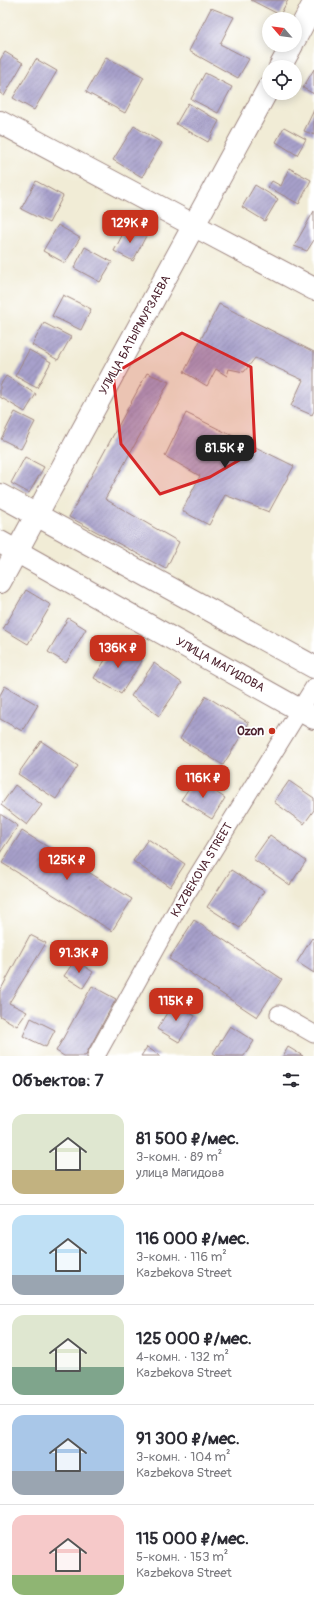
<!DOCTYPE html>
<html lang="ru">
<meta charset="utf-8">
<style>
:root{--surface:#fff;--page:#f2f2f3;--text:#2b2b33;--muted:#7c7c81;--line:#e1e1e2;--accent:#c8321e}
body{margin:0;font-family:Pangolin,sans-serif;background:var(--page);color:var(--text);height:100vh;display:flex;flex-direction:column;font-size:15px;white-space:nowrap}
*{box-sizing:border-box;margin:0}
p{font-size:13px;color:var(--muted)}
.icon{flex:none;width:22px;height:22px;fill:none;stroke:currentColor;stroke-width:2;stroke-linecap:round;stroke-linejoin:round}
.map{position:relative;height:1056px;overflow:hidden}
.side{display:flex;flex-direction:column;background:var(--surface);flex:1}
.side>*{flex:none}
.needle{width:26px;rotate:298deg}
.tools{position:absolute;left:262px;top:12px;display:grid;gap:8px}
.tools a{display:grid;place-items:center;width:40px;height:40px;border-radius:50%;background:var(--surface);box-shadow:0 2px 10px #0003;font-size:20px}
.price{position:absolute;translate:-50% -34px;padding:0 9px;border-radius:8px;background:var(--accent);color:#fff;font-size:13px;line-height:26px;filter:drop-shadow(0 1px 2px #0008)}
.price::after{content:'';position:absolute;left:50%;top:24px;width:12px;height:9px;margin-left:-6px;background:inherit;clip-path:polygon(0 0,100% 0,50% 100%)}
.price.current{background:#222;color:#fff}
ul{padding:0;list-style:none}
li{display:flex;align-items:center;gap:12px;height:100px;padding:0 12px}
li+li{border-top:1px solid var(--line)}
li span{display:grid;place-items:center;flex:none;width:112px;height:80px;border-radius:12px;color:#555}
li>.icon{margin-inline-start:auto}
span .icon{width:48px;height:48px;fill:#fffc;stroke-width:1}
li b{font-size:17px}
h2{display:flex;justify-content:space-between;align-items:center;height:48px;padding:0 12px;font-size:17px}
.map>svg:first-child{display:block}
</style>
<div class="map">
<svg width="314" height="1056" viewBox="0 0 314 1056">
<defs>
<pattern id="building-hatch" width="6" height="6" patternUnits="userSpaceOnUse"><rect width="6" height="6" fill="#a7a0cb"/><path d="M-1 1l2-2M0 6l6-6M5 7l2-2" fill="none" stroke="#8a82a5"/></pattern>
</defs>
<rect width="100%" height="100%" fill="#fff"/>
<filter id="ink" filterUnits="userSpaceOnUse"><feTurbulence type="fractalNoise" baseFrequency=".025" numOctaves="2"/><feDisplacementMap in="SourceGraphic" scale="8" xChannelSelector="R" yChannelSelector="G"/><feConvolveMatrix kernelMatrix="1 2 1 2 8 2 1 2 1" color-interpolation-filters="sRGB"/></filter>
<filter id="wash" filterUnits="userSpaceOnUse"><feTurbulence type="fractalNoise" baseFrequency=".012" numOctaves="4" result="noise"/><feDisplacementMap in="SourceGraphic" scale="16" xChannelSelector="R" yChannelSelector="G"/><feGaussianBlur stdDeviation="0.9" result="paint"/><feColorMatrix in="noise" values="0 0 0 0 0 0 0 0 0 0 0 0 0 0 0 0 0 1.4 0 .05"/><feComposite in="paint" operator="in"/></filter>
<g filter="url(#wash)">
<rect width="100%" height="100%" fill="#f1ecd6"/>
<g id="blocks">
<path fill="url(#building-hatch)" d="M251 0H288L280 15Z
M211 8 234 17 220 44 249 59 238 78 189 51Z
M5 52 23 63 4 96 0 93V60Z
M106 57 144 77 125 113 86 92Z
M36 59 57 71 34 110 13 98Z
M314 69V94L303 88Z
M205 73 232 87 218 113 191 99Z
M188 103 219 121 208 142 176 124Z
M314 110V135L304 131Z
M134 126 162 143 142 177 113 160Z
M284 127 306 139 297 155 276 142Z
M289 168 311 180 299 204 268 187 272 181 281 186Z
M36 181 63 196 49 223 21 209Z
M255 185 278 199 265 221 242 207Z
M314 211V240L307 251 294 246Z
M58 225 80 238 65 263 43 251Z
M127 226 146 236 133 261 114 251Z
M85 247 112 262 100 282 74 268Z
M63 295 91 309 81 330 52 316Z
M219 304 314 352V411L312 415 291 406 303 380 255 358 244 372 229 369 227 376 216 369 207 386 184 372Z
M44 323 71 337 58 360 32 345Z
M29 350 51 362 37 388 15 376Z
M147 373 169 382 105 499 179 542 166 569 69 517Z
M6 376 36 394 25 412 0 397V385Z
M15 412 35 422 21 449 1 439Z
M186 413 294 466 269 512 225 495 209 525 182 511 200 476 165 456Z
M25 457 44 467 29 493 11 483Z
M26 590 51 605 28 644 3 629Z
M68 618 86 629 66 663 48 652Z
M115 644 142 661 121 694 94 678Z
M154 663 182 683 159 716 131 696Z
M5 686 38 705 22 731 0 719V695Z
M206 696 249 723 223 765 180 739Z
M41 741 78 766 56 799 18 774Z
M195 779 225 798 212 819 181 800Z
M289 781 314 798V810L304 824 274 802Z
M15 785 42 805 27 825 1 805Z
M0 814 18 826 0 853Z
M22 831 132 899 112 931 2 863Z
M270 835 306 861 290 885 253 859Z
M148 839 185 864 170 887 133 861Z
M231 870 264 891 240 928 207 907Z
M194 920 282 979 257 1017 169 959Z
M30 935 46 943 9 1003 27 1012 17 1026 0 1016V991Z
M312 938 314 940V973L297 962Z
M75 960 93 972 83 988 64 976Z
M92 986 116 999 85 1056H64L56 1051Z
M173 1003 195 1016 179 1042 157 1029Z
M31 1018 55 1030 46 1047 23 1036Z
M230 1026 254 1041 244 1056H218L213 1053Z
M147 1047 160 1056H141Z
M288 1047 303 1056H283Z"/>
</g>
</g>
<g filter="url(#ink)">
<use href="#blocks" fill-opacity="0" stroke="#9e8680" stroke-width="1"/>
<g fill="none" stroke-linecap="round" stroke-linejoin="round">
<g stroke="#9e8680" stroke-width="19">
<path id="street" d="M279 1014 314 1034
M96 1056 180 904 314 687"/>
</g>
<g stroke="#9e8680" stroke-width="24">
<path id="secondary" d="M295 39 314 3
M280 67 292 45
M0 122 195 226 314 289
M0 495 314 667
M0 542 314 718
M0 582 269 87"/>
</g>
<use href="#street" stroke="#fff" stroke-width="17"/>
<use href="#secondary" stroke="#fff" stroke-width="22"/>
</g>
</g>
<path fill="#d62828" fill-opacity="0.2" stroke="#d62828" stroke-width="3" stroke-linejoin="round" d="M182 333 251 367 255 451 210 477 160 494 121 444 113 374Z"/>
<circle fill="#c8321e" stroke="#fff" stroke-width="1.5" cx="272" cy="731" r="4"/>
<g text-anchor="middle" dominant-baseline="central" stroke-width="3.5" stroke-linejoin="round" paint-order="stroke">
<g font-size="12" fill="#4a1f2b" stroke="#fff">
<text transform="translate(135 335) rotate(-61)">УЛИЦА БАТЫРМУРЗАЕВА</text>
<text transform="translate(220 665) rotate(29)">УЛИЦА МАГИДОВА</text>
<text transform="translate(202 870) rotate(-59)">KAZBEKOVA STREET</text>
</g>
<g font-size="12" font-weight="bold" fill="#4a1f2b" stroke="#fff" text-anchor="end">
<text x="264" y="731">Ozon</text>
</g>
</g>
</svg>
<div class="tools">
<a><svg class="needle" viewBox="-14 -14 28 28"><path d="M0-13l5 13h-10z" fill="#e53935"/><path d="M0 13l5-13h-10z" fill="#7c7c81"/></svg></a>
<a><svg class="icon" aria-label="locate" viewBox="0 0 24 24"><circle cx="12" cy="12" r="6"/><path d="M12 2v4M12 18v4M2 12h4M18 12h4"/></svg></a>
</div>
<b class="price" style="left:130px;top:244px">129K ₽</b>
<b class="price current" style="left:225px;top:469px">81.5K ₽</b>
<b class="price" style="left:118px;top:669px">136K ₽</b>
<b class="price" style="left:203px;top:799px">116K ₽</b>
<b class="price" style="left:67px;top:881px">125K ₽</b>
<b class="price" style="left:79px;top:974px">91.3K ₽</b>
<b class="price" style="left:176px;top:1022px">115K ₽</b>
</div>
<section class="side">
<h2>Объектов: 7<svg class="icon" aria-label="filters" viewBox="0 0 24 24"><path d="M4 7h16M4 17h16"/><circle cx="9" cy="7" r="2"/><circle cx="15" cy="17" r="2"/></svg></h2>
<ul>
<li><span style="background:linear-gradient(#dfe7d0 70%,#c2b280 0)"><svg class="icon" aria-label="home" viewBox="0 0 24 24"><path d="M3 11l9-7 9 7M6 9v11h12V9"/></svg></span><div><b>81 500 ₽/мес.</b><p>3-комн. · 89 m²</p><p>улица Магидова</p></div></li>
<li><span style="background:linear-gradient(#bfe0f5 75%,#9aa5b1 0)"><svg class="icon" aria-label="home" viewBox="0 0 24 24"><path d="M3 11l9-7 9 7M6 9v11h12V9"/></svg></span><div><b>116 000 ₽/мес.</b><p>3-комн. · 116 m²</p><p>Kazbekova Street</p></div></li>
<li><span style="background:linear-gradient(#dfe7d0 65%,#7fa58c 0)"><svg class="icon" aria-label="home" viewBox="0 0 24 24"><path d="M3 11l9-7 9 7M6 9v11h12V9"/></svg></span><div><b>125 000 ₽/мес.</b><p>4-комн. · 132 m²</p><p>Kazbekova Street</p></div></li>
<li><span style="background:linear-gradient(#a9c7e8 70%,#9aa5b1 0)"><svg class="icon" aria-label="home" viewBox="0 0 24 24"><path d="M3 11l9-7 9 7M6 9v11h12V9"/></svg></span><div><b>91 300 ₽/мес.</b><p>3-комн. · 104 m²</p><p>Kazbekova Street</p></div></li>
<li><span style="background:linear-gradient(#f6c9c9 75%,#8fb573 0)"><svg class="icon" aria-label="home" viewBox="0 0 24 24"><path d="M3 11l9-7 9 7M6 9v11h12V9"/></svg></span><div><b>115 000 ₽/мес.</b><p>5-комн. · 153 m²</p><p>Kazbekova Street</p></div></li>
</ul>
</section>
